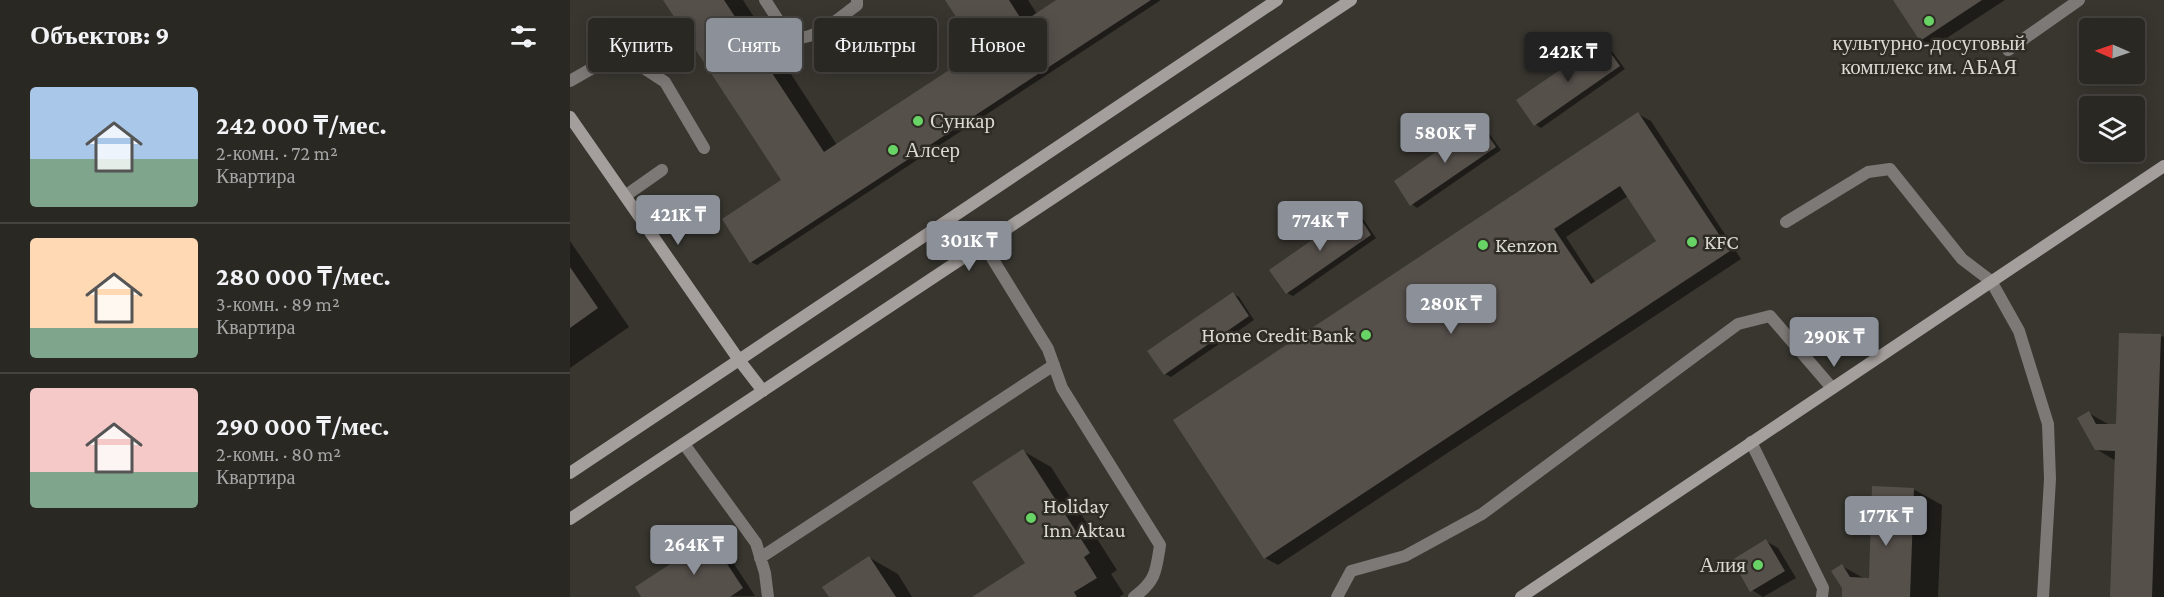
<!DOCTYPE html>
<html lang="ru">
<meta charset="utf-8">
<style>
:root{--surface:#2a2823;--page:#32302b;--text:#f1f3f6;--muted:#a5a6a6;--line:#464441;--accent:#8c9099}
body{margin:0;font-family:"Crimson Pro",serif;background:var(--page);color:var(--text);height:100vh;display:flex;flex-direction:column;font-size:22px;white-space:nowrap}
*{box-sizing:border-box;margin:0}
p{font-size:20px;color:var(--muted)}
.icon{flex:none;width:33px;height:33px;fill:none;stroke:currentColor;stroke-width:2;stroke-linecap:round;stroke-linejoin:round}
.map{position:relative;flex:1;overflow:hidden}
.sheet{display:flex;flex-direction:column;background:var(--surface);width:570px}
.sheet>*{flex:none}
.banner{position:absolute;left:18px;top:18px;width:570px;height:54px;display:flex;gap:12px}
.needle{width:39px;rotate:272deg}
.buttons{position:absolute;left:1509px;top:18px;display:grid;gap:12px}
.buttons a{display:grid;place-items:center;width:66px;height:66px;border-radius:6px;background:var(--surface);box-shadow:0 3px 15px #0003,0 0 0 2px var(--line);font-size:30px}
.price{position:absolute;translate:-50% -51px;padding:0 14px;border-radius:6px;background:var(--accent);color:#fff;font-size:20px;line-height:39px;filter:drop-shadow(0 2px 3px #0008)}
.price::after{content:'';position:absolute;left:50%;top:36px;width:18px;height:14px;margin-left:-9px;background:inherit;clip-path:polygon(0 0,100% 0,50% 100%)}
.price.current{background:#222;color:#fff}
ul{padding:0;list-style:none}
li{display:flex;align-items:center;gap:18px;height:150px;padding:0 30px}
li+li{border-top:2px solid var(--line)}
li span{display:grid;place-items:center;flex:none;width:168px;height:120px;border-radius:6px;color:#555}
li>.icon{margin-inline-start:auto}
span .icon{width:72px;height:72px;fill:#fffc;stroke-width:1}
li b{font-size:26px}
h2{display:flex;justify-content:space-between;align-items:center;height:72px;padding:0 30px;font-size:26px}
.pill{padding:0 21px;border-radius:6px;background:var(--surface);box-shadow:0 3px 15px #0003,0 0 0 2px var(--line);font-size:21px;line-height:54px}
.pill.current{background:var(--accent);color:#fff}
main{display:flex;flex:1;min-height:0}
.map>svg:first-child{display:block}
</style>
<main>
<section class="sheet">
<h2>Объектов: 9<svg class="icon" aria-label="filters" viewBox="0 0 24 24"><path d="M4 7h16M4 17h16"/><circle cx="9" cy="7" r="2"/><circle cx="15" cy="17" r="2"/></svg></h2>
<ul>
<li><span style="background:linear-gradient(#a9c7e8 60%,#7fa58c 0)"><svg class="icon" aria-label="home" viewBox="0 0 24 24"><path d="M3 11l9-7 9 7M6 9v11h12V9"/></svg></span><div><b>242 000 ₸/мес.</b><p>2-комн. · 72 m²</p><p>Квартира</p></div></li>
<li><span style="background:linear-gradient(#ffd9b3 75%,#7fa58c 0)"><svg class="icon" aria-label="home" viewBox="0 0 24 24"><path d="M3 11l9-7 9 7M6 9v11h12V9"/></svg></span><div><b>280 000 ₸/мес.</b><p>3-комн. · 89 m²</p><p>Квартира</p></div></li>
<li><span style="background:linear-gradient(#f6c9c9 70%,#7fa58c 0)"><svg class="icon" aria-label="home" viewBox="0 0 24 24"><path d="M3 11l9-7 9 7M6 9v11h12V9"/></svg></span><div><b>290 000 ₸/мес.</b><p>2-комн. · 80 m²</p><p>Квартира</p></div></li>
</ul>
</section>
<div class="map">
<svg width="1594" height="597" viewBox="0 0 1594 597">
<rect width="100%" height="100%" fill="#38362f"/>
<path fill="#0007" fill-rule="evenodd" d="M95 0H173L267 145 410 51 376 0H458L467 14 489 0H591L187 265 181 262 214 180Z
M1325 0H1435L1363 47 1351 40Z
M1032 42 1038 46 1055 69 971 128 965 124Z
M1068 114 1081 121 1171 259 708 565 695 558 605 421ZM1058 196 1088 242 1026 283 996 237Z
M909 124 915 128 931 150 847 208 842 204Z
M785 212 791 216 806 238 723 296 717 293Z
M0 241 59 327 0 368Z
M663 294 669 297 684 320 601 377 595 374Z
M1591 336 1594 337V597H1542L1546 461 1526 449 1519 413 1541 426H1548Z
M453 451 481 467 547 570 541 574 554 594 549 597H405L457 563Z
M1343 489 1372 505 1368 597H1273L1272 566 1295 579H1300Z
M140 540 153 547 185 596 73 597Z
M1196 541 1208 548 1226 578 1193 597 1182 590Z
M300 558 328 574 342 597H260Z"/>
<path fill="#56504b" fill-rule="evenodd" d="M93 0H154L254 152 408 51 375 0H439L453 22 486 0H581L180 263 152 219 211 180Z
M1323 0H1412L1350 41Z
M1032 41 1050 66 964 126 946 100Z
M1068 112 1160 251 694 559 603 420ZM1050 186 1086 241 1021 284 984 229Z
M909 122 926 147 840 206 824 181Z
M785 210 801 235 716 294 699 270Z
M0 267 28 308 0 328Z
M663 292 679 316 594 375 577 351Z
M1549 333 1591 334 1582 597H1540L1545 451 1525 450 1507 418 1519 411 1526 424H1546Z
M453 449 520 553 514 557 527 578 504 592 507 597H402L455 563 402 482Z
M1302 486 1344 488 1340 597H1272V588L1261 571 1272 564 1280 577 1299 578Z
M140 538 173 588 160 597H71L65 587Z
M1196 539 1215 571 1180 592 1162 560Z
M299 556 326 597H259L252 587Z"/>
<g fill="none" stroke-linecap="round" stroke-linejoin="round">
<path stroke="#7d7977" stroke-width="12" d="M195 0C202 10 209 23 217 32 235 51 271 16 287 5V0
M1438 50 1509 0
M0 81 35 61 66 63 95 82 134 148
M55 196 92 170
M1216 222 1298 172 1320 169 1392 259 1421 281 1449 331 1478 424 1480 479 1473 597
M414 245 478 349 492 388 590 545C586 571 586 581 564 597
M1181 442 1253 588 1252 597
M114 444 186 543 195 573 198 597
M190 558 484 365
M767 597 781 571 835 556 912 514 1168 324 1200 316 1262 388"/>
<path stroke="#a49e9c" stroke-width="12" d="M0 117 169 360 193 391
M0 473 707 0
M0 519 781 0
M951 597 1594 166"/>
</g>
<g fill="#68d465" stroke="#2e2c25" stroke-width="2">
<circle cx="1359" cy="21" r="6"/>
<circle cx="348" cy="121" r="6"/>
<circle cx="323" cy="150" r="6"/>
<circle cx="1122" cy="242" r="6"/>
<circle cx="913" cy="245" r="6"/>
<circle cx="796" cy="335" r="6"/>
<circle cx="461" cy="518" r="6"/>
<circle cx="1188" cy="565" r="6"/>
</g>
<g text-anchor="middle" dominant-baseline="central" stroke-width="5" stroke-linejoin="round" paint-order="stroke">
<g font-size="21" fill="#d9d8d3" stroke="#2e2c25" text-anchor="start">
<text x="1359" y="43" text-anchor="middle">культурно-досуговый<tspan x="1359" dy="24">комплекс им. АБАЯ</tspan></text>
<text x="360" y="121">Сункар</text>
<text x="335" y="150">Алсер</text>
<text x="1134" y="242">KFC</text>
<text x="925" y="245">Kenzon</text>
<text x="784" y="335" text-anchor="end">Home Credit Bank</text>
<text x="473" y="506">Holiday<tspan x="473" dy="24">Inn Aktau</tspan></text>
<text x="1176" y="565" text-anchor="end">Алия</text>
</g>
</g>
</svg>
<div class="buttons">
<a><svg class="needle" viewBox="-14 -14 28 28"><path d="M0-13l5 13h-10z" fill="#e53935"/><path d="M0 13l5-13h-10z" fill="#a5a6a6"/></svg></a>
<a><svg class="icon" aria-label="layers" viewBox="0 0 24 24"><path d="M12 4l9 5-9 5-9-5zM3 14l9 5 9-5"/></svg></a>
</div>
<b class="price current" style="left:998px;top:83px">242K ₸</b>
<b class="price" style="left:875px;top:164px">580K ₸</b>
<b class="price" style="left:108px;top:246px">421K ₸</b>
<b class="price" style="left:750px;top:252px">774K ₸</b>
<b class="price" style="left:399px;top:272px">301K ₸</b>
<b class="price" style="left:881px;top:335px">280K ₸</b>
<b class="price" style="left:1264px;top:368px">290K ₸</b>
<b class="price" style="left:1316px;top:547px">177K ₸</b>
<b class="price" style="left:124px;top:576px">264K ₸</b>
<div class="banner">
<a class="pill">Купить</a>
<a class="pill current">Снять</a>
<a class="pill">Фильтры</a>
<a class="pill">Новое</a>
</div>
</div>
</main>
